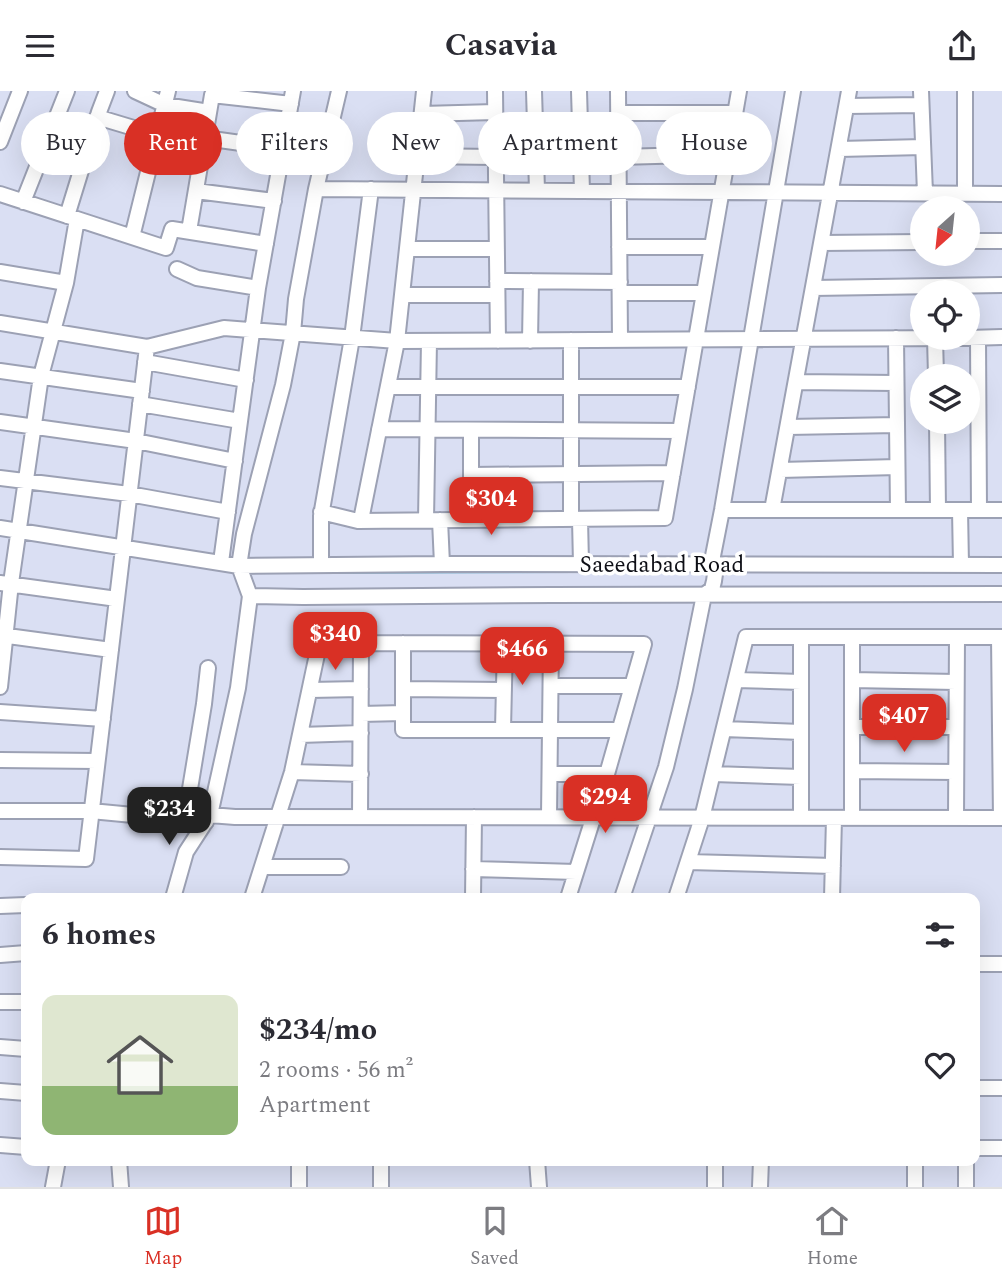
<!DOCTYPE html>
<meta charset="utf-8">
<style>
:root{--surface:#fff;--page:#f7f7f7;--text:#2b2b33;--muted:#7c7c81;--line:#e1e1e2;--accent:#d93025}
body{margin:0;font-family:Spectral,serif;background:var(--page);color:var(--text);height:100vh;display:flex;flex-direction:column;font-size:26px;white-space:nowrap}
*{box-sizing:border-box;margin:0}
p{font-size:23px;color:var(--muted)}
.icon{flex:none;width:38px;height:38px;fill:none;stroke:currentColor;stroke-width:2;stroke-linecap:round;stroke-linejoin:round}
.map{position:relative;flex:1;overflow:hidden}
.side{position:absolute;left:21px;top:802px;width:959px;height:273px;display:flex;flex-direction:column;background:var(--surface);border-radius:14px;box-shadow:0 7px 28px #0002}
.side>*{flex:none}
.banner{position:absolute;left:21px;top:21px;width:961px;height:63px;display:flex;gap:14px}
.needle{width:46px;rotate:207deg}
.fabs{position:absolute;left:910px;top:105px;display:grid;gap:14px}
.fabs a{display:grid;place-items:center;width:70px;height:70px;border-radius:50%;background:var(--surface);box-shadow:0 7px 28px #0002;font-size:35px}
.price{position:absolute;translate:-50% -60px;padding:0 16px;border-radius:14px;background:var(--accent);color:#fff;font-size:23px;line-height:46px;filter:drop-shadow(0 2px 4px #0008)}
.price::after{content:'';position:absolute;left:50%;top:42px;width:21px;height:16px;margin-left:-10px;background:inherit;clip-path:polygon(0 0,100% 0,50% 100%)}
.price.active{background:#222;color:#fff}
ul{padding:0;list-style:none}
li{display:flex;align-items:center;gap:21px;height:175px;padding:0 21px}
li span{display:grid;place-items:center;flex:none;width:196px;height:140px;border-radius:14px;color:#555}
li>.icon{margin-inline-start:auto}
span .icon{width:84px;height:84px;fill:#fffc;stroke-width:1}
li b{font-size:30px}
h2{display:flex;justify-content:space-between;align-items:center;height:84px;padding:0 21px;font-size:30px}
.pill{padding:0 24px;border-radius:32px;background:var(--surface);box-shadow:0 7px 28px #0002;font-size:24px;line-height:63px}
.pill.active{background:var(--accent);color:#fff}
header{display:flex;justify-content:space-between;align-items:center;height:91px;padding:0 21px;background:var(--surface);font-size:32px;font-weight:700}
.tabs{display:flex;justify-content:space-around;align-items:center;height:98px;border-top:2px solid var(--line);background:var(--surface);font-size:19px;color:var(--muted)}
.tabs a{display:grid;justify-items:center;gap:4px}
.tabs .active{color:var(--accent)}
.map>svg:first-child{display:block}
</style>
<header><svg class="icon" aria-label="menu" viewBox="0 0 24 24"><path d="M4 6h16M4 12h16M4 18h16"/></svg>Casavia<svg class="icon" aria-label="share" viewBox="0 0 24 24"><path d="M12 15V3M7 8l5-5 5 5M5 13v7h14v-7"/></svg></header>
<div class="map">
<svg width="1002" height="1096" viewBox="0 0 1002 1096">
<rect width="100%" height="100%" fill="#dadff3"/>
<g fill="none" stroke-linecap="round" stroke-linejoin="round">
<path stroke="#70a8c3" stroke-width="3.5" d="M332 481 643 480"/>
<g stroke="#9ca1b4" stroke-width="18">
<path id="minor" d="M135 0 165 14 209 21
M495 0 498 250
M534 0 537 99
M579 0 582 100
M618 0 620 249
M921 0 925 102
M965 0V103
M847 15 921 14
M618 22H735
M422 23 495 21
M97 26 157 44
M205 47 283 58
M0 51 20 0
M839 58 923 56
M417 65 495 66
M619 66 728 63
M316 98 1002 103
M196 100 274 110
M0 103 166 157 172 138 266 153
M23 111 67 0
M67 125 99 21 107 0
M189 140 212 4 291 13
M132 146 168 0
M968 150H1002
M822 152 922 151
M619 156H712
M407 158H497
M177 178 197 187 258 197
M0 181 66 192
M497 190 620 191
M813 197 1002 194
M620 202H704
M402 204H497
M0 232 147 256 224 237 397 250 964 247
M896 247 898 419
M935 247 936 285
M968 247 1002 246
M978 247 979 419
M571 249V428
M530 250 531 190
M145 271 246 289
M0 280 142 300
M796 291 896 292
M388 296H688
M140 313 240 330
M0 331 136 350 235 370
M937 331 938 419
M788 336 897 334
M379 338 680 340
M780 379 897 376
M471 384 673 382
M0 387 129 403 228 421
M722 419H1002
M772 419 849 0
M960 419 961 474
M321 421 358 430 665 427 739 0
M580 428 581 473
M361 429 397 250 424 0
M426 429 429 250
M440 429 442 473
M471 429V339
M0 437 239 475 442 473 1002 474
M221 471 258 197 293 0
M321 474V425L352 247 371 98
M0 492 117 508
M250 505 303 506 552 504 1002 503
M0 544 111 559
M999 546 1001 727
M403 552V639H619
M736 589 801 591
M852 589 956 591
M551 595H632
M0 596 11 492 41 285 66 192 77 128
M403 598 504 599
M310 599 361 598
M0 621 103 628
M361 623 403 622
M852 636H956
M503 638 505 552
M724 638 801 641
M300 644 361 642
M0 669 97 670
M852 680 956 681
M292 681 361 683
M550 683H607
M714 683 801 686
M0 720H91L206 731
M210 724 235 726 1002 727
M360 726 361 552
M549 726 551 552
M801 727V546
M852 727V546
M956 727 957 546
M185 728 204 613 208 577
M0 766 86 768 147 256
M688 771 833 775
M263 776H341
M473 778 576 781
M173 807 186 761 210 724 238 597 250 505 239 475 244 443 283 294 293 242 296 208 316 98 339 0
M252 807 292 681 319 554 361 552 644 553 607 683 568 807
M473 807 474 726
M622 807 666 676 685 598 704 504 712 498 714 490 715 483 711 475 722 419 793 0
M676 807 702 727 746 546H1002
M832 807 834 727
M0 815 26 814
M0 864 26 862
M975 873H1002
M0 911H26
M0 956 26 958
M975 997H1002
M0 1000 26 1002
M0 1054 26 1056
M975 1057H1002
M119 1069 121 1096
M537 1069 539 1096
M53 1096 58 1069
M299 1096V1069
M381 1096V1069
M715 1096V1069
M760 1096 761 1069
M915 1096V1069
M966 1096V1069"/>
</g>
<use href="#minor" stroke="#fff" stroke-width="14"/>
</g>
<g text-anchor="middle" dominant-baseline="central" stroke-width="7" stroke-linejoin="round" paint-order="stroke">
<g font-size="23" fill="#0d0e15" stroke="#fff">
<text x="662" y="474">Saeedabad Road</text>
</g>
</g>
</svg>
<div class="fabs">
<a><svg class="needle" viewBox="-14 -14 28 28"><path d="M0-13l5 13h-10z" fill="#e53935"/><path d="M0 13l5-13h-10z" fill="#7c7c81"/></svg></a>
<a><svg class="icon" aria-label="locate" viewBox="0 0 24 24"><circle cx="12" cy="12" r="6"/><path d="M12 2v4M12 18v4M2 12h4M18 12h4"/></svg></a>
<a><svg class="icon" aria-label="layers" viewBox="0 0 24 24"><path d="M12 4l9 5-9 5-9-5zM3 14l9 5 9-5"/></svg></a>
</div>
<b class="price" style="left:491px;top:446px">$304</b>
<b class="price" style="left:335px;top:581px">$340</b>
<b class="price" style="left:522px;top:596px">$466</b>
<b class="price" style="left:904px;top:663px">$407</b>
<b class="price" style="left:605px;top:744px">$294</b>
<b class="price active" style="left:169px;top:756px">$234</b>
<div class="banner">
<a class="pill">Buy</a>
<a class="pill active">Rent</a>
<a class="pill">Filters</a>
<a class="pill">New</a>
<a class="pill">Apartment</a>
<a class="pill">House</a>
</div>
<section class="side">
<h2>6 homes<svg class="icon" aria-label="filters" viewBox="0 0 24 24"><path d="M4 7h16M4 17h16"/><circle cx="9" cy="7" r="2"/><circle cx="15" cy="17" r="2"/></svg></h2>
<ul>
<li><span style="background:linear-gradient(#dfe7d0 65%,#8fb573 0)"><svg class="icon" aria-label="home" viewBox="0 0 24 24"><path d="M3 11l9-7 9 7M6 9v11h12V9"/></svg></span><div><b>$234/mo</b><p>2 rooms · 56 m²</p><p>Apartment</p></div><svg class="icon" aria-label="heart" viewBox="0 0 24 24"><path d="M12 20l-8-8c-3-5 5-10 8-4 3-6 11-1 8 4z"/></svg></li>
</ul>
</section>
</div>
<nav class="tabs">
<a class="active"><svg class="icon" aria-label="map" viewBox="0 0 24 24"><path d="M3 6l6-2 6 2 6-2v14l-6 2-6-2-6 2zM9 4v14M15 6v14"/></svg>Map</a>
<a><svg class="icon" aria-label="saved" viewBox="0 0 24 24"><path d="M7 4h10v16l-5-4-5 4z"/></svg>Saved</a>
<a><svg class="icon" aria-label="home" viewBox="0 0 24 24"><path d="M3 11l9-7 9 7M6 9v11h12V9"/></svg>Home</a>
</nav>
